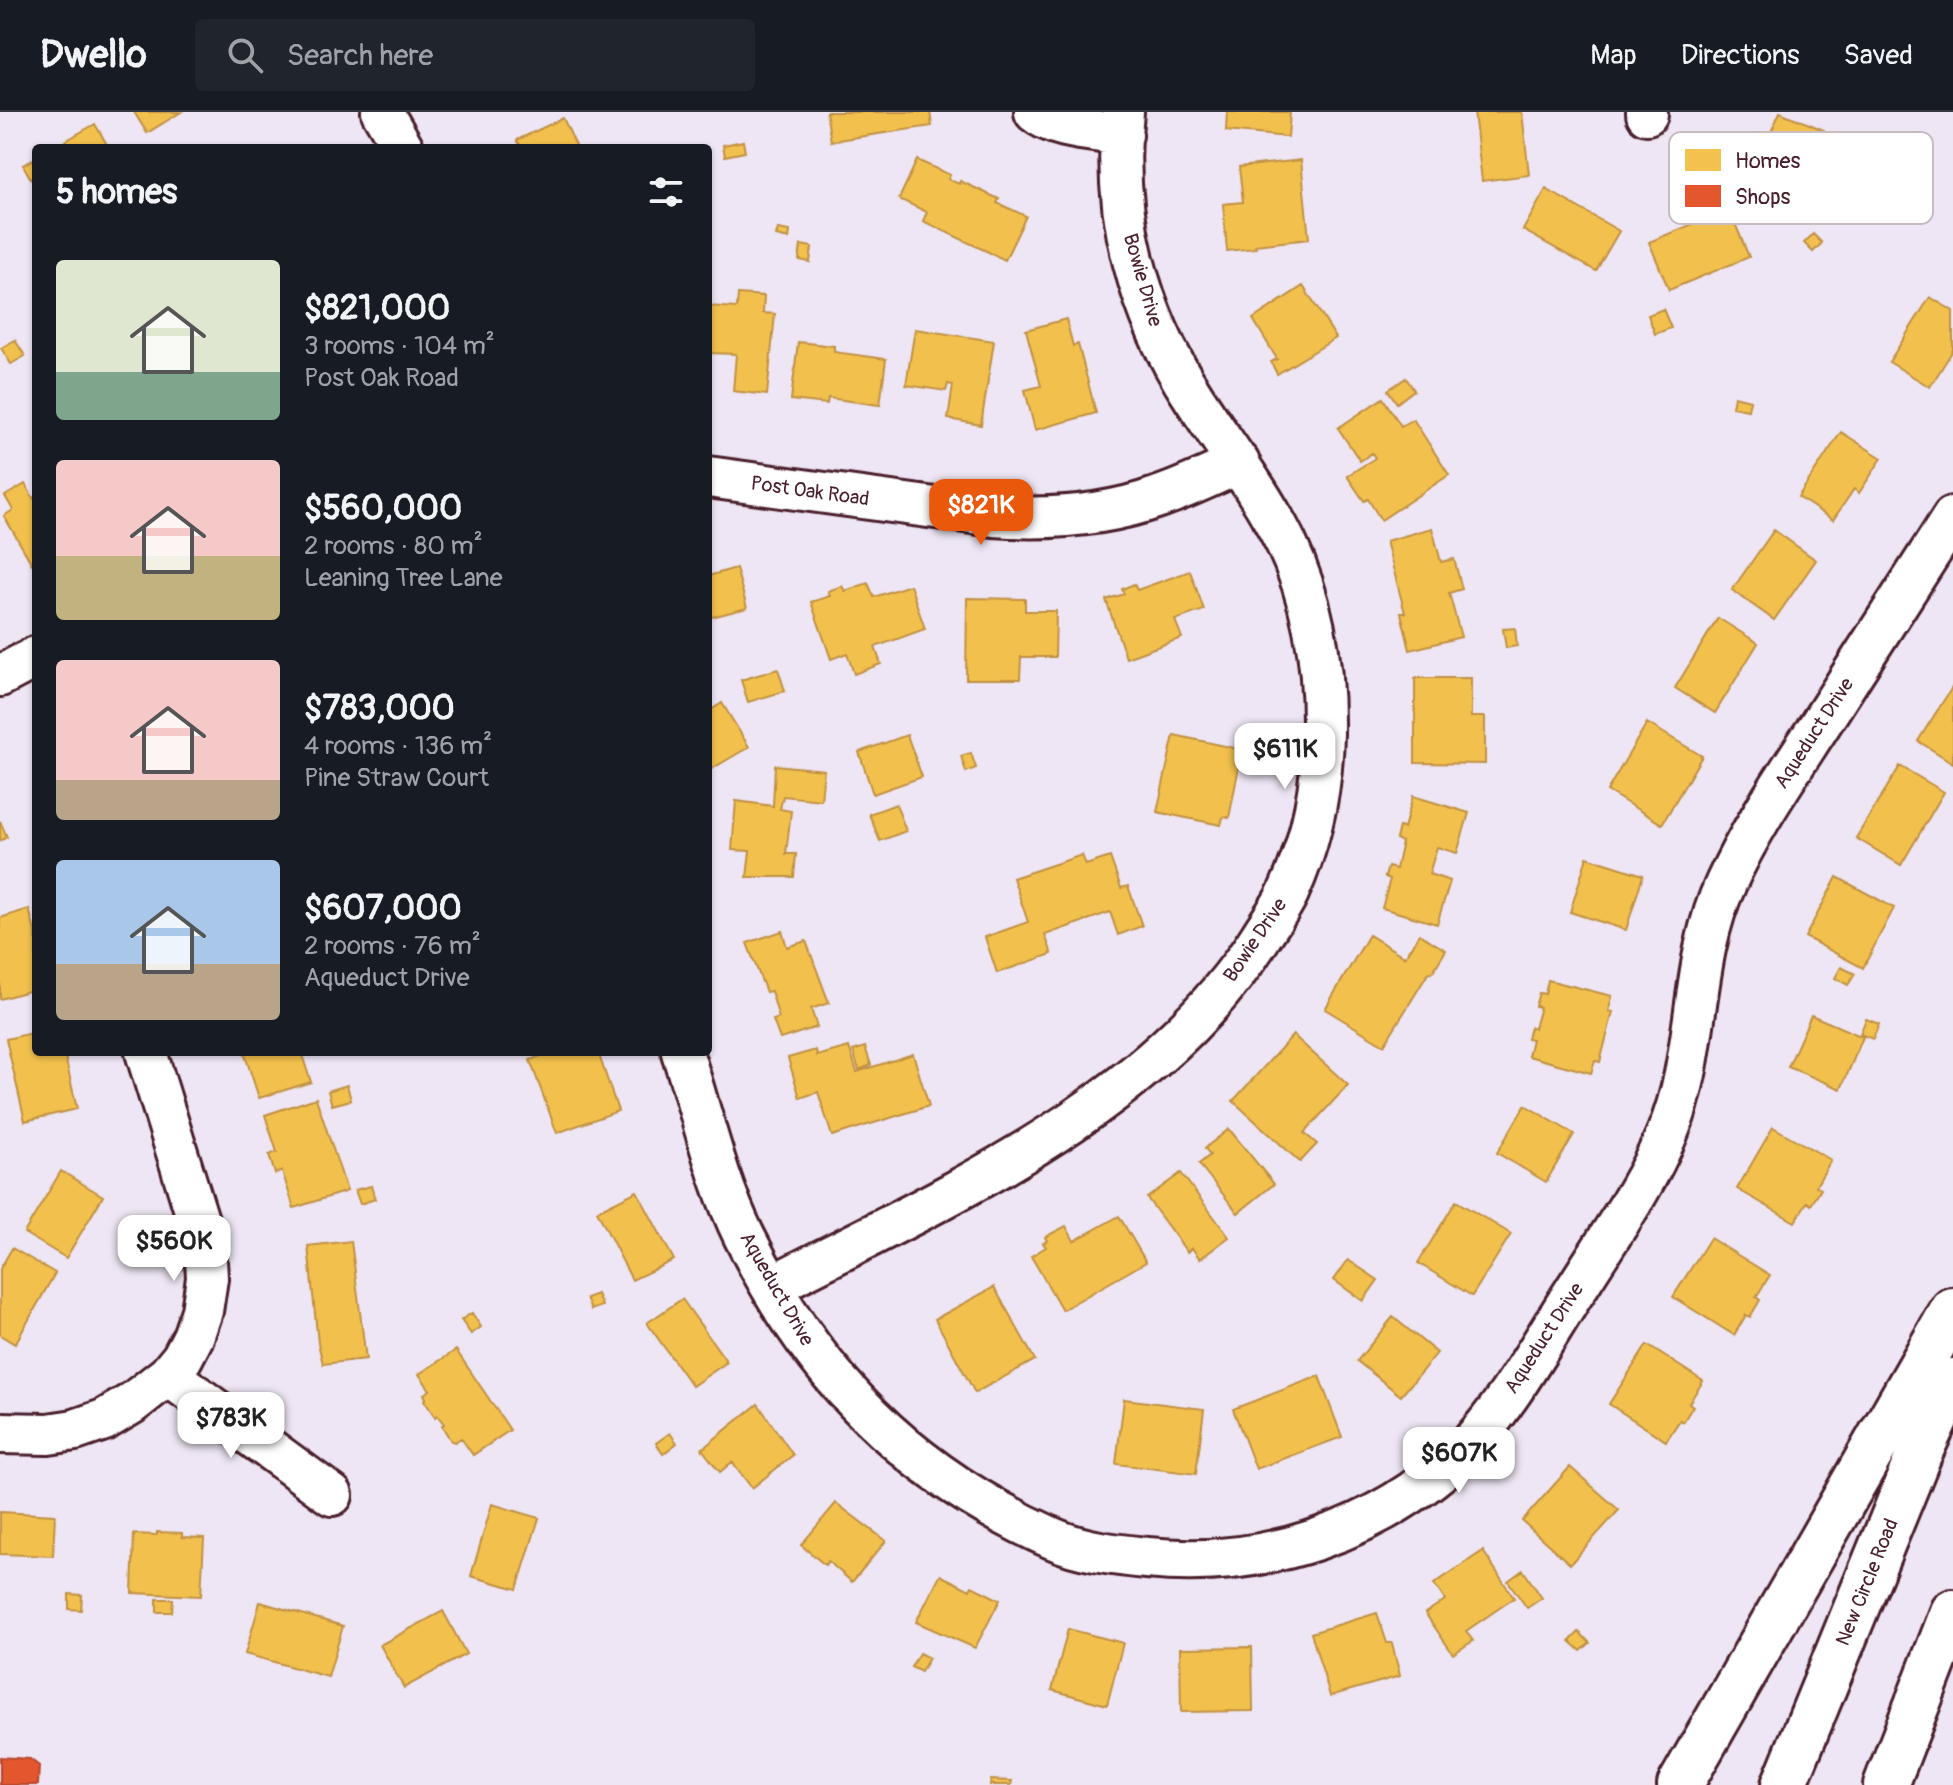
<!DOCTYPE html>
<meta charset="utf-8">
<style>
:root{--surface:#171b24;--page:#20242c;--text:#f1f3f6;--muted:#9ea1a6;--line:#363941;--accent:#ea580c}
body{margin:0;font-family:Pangolin,sans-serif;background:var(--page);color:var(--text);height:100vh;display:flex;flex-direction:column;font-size:30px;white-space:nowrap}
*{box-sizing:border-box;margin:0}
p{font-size:26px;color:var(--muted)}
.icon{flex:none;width:44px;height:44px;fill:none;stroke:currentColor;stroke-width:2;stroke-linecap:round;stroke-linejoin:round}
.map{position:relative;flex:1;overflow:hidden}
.side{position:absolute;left:32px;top:32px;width:680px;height:912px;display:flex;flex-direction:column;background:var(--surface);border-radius:8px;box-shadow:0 2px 6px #0004}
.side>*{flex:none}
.price{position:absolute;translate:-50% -68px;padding:0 18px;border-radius:16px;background:#fff;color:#222;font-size:26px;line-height:52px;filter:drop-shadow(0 2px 4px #0008)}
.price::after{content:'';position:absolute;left:50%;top:48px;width:24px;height:18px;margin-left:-12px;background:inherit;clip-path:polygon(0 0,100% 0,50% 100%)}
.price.on{background:var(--accent);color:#fff}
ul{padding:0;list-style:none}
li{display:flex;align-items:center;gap:24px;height:200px;padding:0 24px}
li span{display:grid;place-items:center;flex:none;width:224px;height:160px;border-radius:8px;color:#555}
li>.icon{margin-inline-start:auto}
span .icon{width:96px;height:96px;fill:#fffc;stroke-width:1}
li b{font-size:34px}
h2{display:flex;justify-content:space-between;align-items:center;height:96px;padding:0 24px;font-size:34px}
header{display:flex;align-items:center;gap:48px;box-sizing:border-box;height:112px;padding:0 40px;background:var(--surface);border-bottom:2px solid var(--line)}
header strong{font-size:38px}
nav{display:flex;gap:44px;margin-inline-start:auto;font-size:28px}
.search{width:560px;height:72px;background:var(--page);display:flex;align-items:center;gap:20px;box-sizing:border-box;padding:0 28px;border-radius:8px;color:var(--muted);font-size:30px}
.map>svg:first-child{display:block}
</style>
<header>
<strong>Dwello</strong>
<div class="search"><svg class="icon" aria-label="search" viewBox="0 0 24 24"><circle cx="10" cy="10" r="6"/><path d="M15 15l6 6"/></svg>Search here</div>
<nav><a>Map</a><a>Directions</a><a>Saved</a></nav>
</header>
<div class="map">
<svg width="1953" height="1673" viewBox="0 0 1953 1673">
<rect width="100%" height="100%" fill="#eee6f4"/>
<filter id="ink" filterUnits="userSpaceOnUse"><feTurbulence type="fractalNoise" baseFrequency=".0125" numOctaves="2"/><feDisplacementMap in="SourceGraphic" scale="16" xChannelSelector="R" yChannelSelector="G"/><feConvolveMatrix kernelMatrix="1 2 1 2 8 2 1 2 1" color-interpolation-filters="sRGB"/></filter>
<g filter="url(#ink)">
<path fill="#f2c14e" stroke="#c09044" stroke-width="2" d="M134 0H181L147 21Z
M826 0H930L932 14 831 29Z
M1227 0H1290L1288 25 1226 19Z
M1474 0H1522L1529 63 1482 69Z
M1780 0 1824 18 1790 93 1747 73Z
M563 6 577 36H522L517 28Z
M95 12 109 36H53Z
M743 29 745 40 725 44 723 33Z
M36 46V76L23 53Z
M917 48 950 63 948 67 959 72 960 69 999 87 997 91 1026 104 1005 148 923 109 927 100 899 87Z
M1301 48 1309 127 1255 133 1256 136 1227 139 1223 92 1243 90 1239 55Z
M1546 77 1619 119 1596 159 1523 118Z
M1729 97 1749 145 1669 178 1649 130Z
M778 117 790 119 789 127 776 124Z
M1813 122 1822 131 1813 140 1804 131Z
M801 133 812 135 810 150 799 148Z
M1303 174 1336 226 1277 262 1271 250 1277 247 1253 207Z
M738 182 764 184 763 201 775 202 767 283 733 279 736 242 708 241V194L737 196Z
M1930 185 1953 199V238L1930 275 1889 250Z
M1663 197 1671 216 1655 222 1648 203Z
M1066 207 1073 234 1078 232 1096 301 1035 318 1025 278 1041 274 1026 218Z
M915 217 994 229 981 313 948 307 953 273 948 272 946 279 906 273Z
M15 228 25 244 11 252 1 236Z
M798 230 834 234V240L886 247 880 293 828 286 827 292 791 288Z
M1406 266 1414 278 1397 291 1388 278Z
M1734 284 1750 288 1748 298 1732 295Z
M1383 286 1401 314 1413 307 1449 363 1381 408 1368 387 1364 389 1347 364 1375 346 1372 341 1360 349 1338 316Z
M1841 320 1882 346 1859 381 1854 377 1833 408 1798 385Z
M25 372 34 387 36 386V449L32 452 4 404 13 398 5 384Z
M1432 416 1441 450 1454 447 1462 477 1449 481 1461 525 1410 538 1401 501H1405L1386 429Z
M1774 418 1816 448 1774 508 1732 478Z
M736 456 747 496 708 506V464Z
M1190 459 1204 498 1175 508 1182 526 1126 546 1106 488 1124 482 1122 477 1134 472 1137 478Z
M868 471 874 485 910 473 925 517 875 535 881 552 854 562 847 541 831 547 811 490 830 484 828 479 842 474 845 479Z
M967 486 1025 487V499H1056L1055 545H1021L1020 567H966Z
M1718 506 1758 531 1715 601 1675 576Z
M1515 516 1517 534 1506 536 1503 517Z
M778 557 785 579 748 590 741 568Z
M1415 566H1471V605H1485V652L1415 651Z
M1953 574V651L1918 629Z
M722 591 749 635 708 659V600Z
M1647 611 1702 644 1662 712 1607 679Z
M907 623 922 665 873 682 859 640Z
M1174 623 1239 637 1237 648 1240 649 1229 706 1223 705 1221 713 1157 700Z
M971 641 976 656 966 660 961 644Z
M775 653 824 658 821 688 783 684 780 697 791 699 786 742H796L794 765H747L750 739 732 738 736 689 773 694Z
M1900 654 1944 680 1901 753 1856 726Z
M1413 684 1469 701 1457 741 1437 735 1429 762 1450 769 1437 812 1382 796 1390 767 1385 765 1388 755 1396 757 1402 730 1396 727 1399 715 1404 716Z
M896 692 906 719 880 729 869 702Z
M0 709 7 725 0 729Z
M1082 743 1086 753 1110 745 1121 776 1128 774 1142 814 1118 823 1110 800 1045 823 1052 842 997 861 985 825 1028 810 1013 766Z
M1587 745 1643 763 1626 818 1570 800Z
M1837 765 1894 796 1863 856 1805 825Z
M29 797 36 823V877L0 887V806Z
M782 819 787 835 806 829 829 891 811 897 817 915 780 927 773 908 779 906 771 879 766 880 747 831Z
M1419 822 1446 838 1432 861 1429 860 1384 933 1325 897 1369 823 1405 845Z
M1841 855 1855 862 1848 873 1835 866Z
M1548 868 1612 884 1609 899 1613 900 1600 950 1595 949 1591 961 1528 944 1532 927 1527 926 1530 915 1534 916 1540 895 1535 894 1539 881 1545 882Z
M1811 903 1863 925 1841 977 1788 955Z
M1866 907 1879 912 1873 927 1860 922Z
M36 920V940H64L77 997 25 1009 6 927Z
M1293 923 1348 973 1304 1021 1317 1032 1300 1050 1233 989Z
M849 935 857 960 913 942 929 994 832 1024 818 980 800 986 788 946 816 938 817 944Z
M865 935 871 953 859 958 853 939Z
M244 940H301L311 970 259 986Z
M550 940H598L618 999 557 1021 530 948Z
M347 973 351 988 332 993 328 979Z
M316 986 347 1079 294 1096 282 1059 275 1062 269 1043 277 1040 265 1003Z
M1525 993 1574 1022 1546 1070 1497 1041Z
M1773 1015 1831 1048 1816 1074 1821 1077 1811 1093 1807 1090 1795 1110 1737 1077Z
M1229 1017 1274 1072 1238 1101 1199 1052 1210 1043 1205 1036Z
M61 1059 103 1084 66 1146 24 1121Z
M1181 1061 1229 1125 1200 1147 1192 1136 1187 1140 1147 1086Z
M371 1074 375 1087 360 1092 355 1078Z
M637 1079 674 1148 632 1168 597 1099Z
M1456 1089 1511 1122 1472 1184 1418 1151Z
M1119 1104 1146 1150 1062 1198 1031 1144 1046 1135 1043 1131 1047 1129 1045 1125 1066 1114 1074 1129Z
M1710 1126 1770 1163 1756 1185 1760 1188 1750 1205 1746 1203 1734 1223 1673 1185Z
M351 1129 366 1247 323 1252 318 1231 308 1134Z
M12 1136 55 1161 15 1232 0 1223V1157Z
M1348 1148 1378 1168 1363 1189 1334 1168Z
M994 1175 1035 1248 975 1281 935 1207Z
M597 1182 602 1194 591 1198 586 1186Z
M682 1187 727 1250 692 1274 647 1211Z
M472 1201 481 1215 471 1222 461 1208Z
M1393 1205 1437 1241 1401 1284 1357 1249Z
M1647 1233 1703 1269 1689 1291 1693 1294 1683 1310 1680 1308 1666 1329 1609 1292Z
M456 1238 510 1318 473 1343 461 1326 455 1330 451 1329 442 1314 444 1312 437 1303 435 1305 424 1288 426 1286 424 1282 430 1278 419 1262Z
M1319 1264 1342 1325 1256 1357 1233 1297Z
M1124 1287 1204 1297 1196 1362 1116 1352Z
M758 1292 793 1343 752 1376 732 1350 720 1360 702 1337Z
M670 1321 677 1331 663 1342 656 1331Z
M1570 1355 1619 1398 1570 1452 1522 1409Z
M836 1391 886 1429 852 1470 828 1449 825 1453 801 1433Z
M492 1392 539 1406 517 1477 471 1464Z
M0 1400 55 1403 53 1444 0 1442Z
M157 1420 182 1421V1425L204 1426 201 1484 132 1481 134 1422 157 1423Z
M1483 1439 1514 1486 1466 1519 1473 1529 1453 1542 1425 1501 1445 1488 1434 1472Z
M1523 1458 1542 1486 1527 1496 1508 1469Z
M940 1463 970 1478 972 1474 1000 1488 975 1536 916 1510Z
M69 1482 82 1483 81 1498 69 1497Z
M157 1487H173L172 1500H157Z
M260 1490 343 1514 328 1565 245 1542Z
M443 1499 466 1542 404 1576 380 1533Z
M1377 1501 1387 1531H1392L1400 1564 1330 1584 1311 1521Z
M1068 1517 1123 1531 1107 1593 1052 1578Z
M1579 1520 1590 1531 1581 1539 1570 1529Z
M1252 1535 1253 1599 1181 1600 1180 1536Z
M919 1541 929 1546 921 1560 911 1555Z
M991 1668 1012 1669 1011 1673H990Z"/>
<path fill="#e4572e" stroke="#b6462d" stroke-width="2" d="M0 1645 30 1647 39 1654 38 1673H0Z"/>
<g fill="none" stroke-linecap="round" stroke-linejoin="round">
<g stroke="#4a1f2b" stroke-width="46">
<path id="street" d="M382 0 403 36
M1035 0C1056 18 1096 18 1122 23
M1647 2V0
M708 365 994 404C1050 408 1106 404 1159 385 1186 376 1212 363 1239 351
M0 564 36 545
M682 940C702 1001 716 1067 744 1124 813 1265 909 1362 1052 1426 1081 1439 1116 1443 1147 1446 1263 1458 1378 1420 1463 1339 1508 1295 1545 1224 1580 1171 1610 1123 1645 1075 1667 1022 1701 942 1689 850 1726 771 1751 716 1786 665 1819 614 1864 544 1908 475 1953 405
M772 1174C944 1085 1153 995 1260 826 1269 811 1281 796 1288 781 1311 731 1322 676 1323 621 1324 556 1314 490 1286 431 1261 380 1225 334 1194 286 1139 202 1111 100 1123 0
M168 1263 332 1383
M0 1321 48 1322 75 1318 104 1308 131 1292 168 1263 182 1246 193 1225 202 1199 207 1166 205 1131 146 940"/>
</g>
<g stroke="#4a1f2b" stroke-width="50">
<path id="highway" d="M1680 1673 1953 1198
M1784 1673 1920 1340 1953 1269
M1886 1673 1953 1500"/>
</g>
<use href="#street" stroke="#fff" stroke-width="40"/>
<use href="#highway" stroke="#fff" stroke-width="44"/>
</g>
</g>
<g text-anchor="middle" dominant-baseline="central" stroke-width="8" stroke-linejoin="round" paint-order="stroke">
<g font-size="20" fill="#4a1f2b" stroke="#fff">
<text transform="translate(1143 168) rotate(74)">Bowie Drive</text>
<text transform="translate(810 379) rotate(8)">Post Oak Road</text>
<text transform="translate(1814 621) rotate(-57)">Aqueduct Drive</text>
<text transform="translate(1255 828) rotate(-56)">Bowie Drive</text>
<text transform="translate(777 1177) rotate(60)">Aqueduct Drive</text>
<text transform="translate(1544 1226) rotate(-57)">Aqueduct Drive</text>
<text transform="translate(1867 1470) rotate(-68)">New Circle Road</text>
</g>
</g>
<rect x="1669" y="20" width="264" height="92" rx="12" fill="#fff" stroke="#c9bcbf" stroke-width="2"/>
<rect x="1685" y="37" width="36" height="22" fill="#f2c14e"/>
<rect x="1685" y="73" width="36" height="22" fill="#e4572e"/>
<g font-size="22" fill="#4a1f2b">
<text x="1735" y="56">Homes</text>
<text x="1735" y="92">Shops</text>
</g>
</svg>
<b class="price on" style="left:981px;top:435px">$821K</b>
<b class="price" style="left:1285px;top:679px">$611K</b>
<b class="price" style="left:174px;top:1171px">$560K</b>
<b class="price" style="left:231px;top:1348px">$783K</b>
<b class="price" style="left:1459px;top:1383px">$607K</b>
<section class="side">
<h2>5 homes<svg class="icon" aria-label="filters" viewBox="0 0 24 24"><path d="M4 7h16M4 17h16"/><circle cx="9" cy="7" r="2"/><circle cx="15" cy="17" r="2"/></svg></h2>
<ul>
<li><span style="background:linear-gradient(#dfe7d0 70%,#7fa58c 0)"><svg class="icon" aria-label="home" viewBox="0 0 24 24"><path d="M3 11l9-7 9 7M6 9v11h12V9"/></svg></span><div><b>$821,000</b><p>3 rooms · 104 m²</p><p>Post Oak Road</p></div></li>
<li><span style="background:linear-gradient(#f6c9c9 60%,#c2b280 0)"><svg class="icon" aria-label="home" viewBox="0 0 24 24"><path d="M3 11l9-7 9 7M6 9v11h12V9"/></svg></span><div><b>$560,000</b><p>2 rooms · 80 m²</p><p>Leaning Tree Lane</p></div></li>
<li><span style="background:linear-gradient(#f6c9c9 75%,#b9a48a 0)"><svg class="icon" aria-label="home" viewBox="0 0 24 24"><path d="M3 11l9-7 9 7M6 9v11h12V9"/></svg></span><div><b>$783,000</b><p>4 rooms · 136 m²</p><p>Pine Straw Court</p></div></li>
<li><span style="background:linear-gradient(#a9c7e8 65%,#b9a48a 0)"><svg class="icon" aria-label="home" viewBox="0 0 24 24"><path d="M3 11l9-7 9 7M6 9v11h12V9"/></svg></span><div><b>$607,000</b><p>2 rooms · 76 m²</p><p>Aqueduct Drive</p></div></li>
</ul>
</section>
</div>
